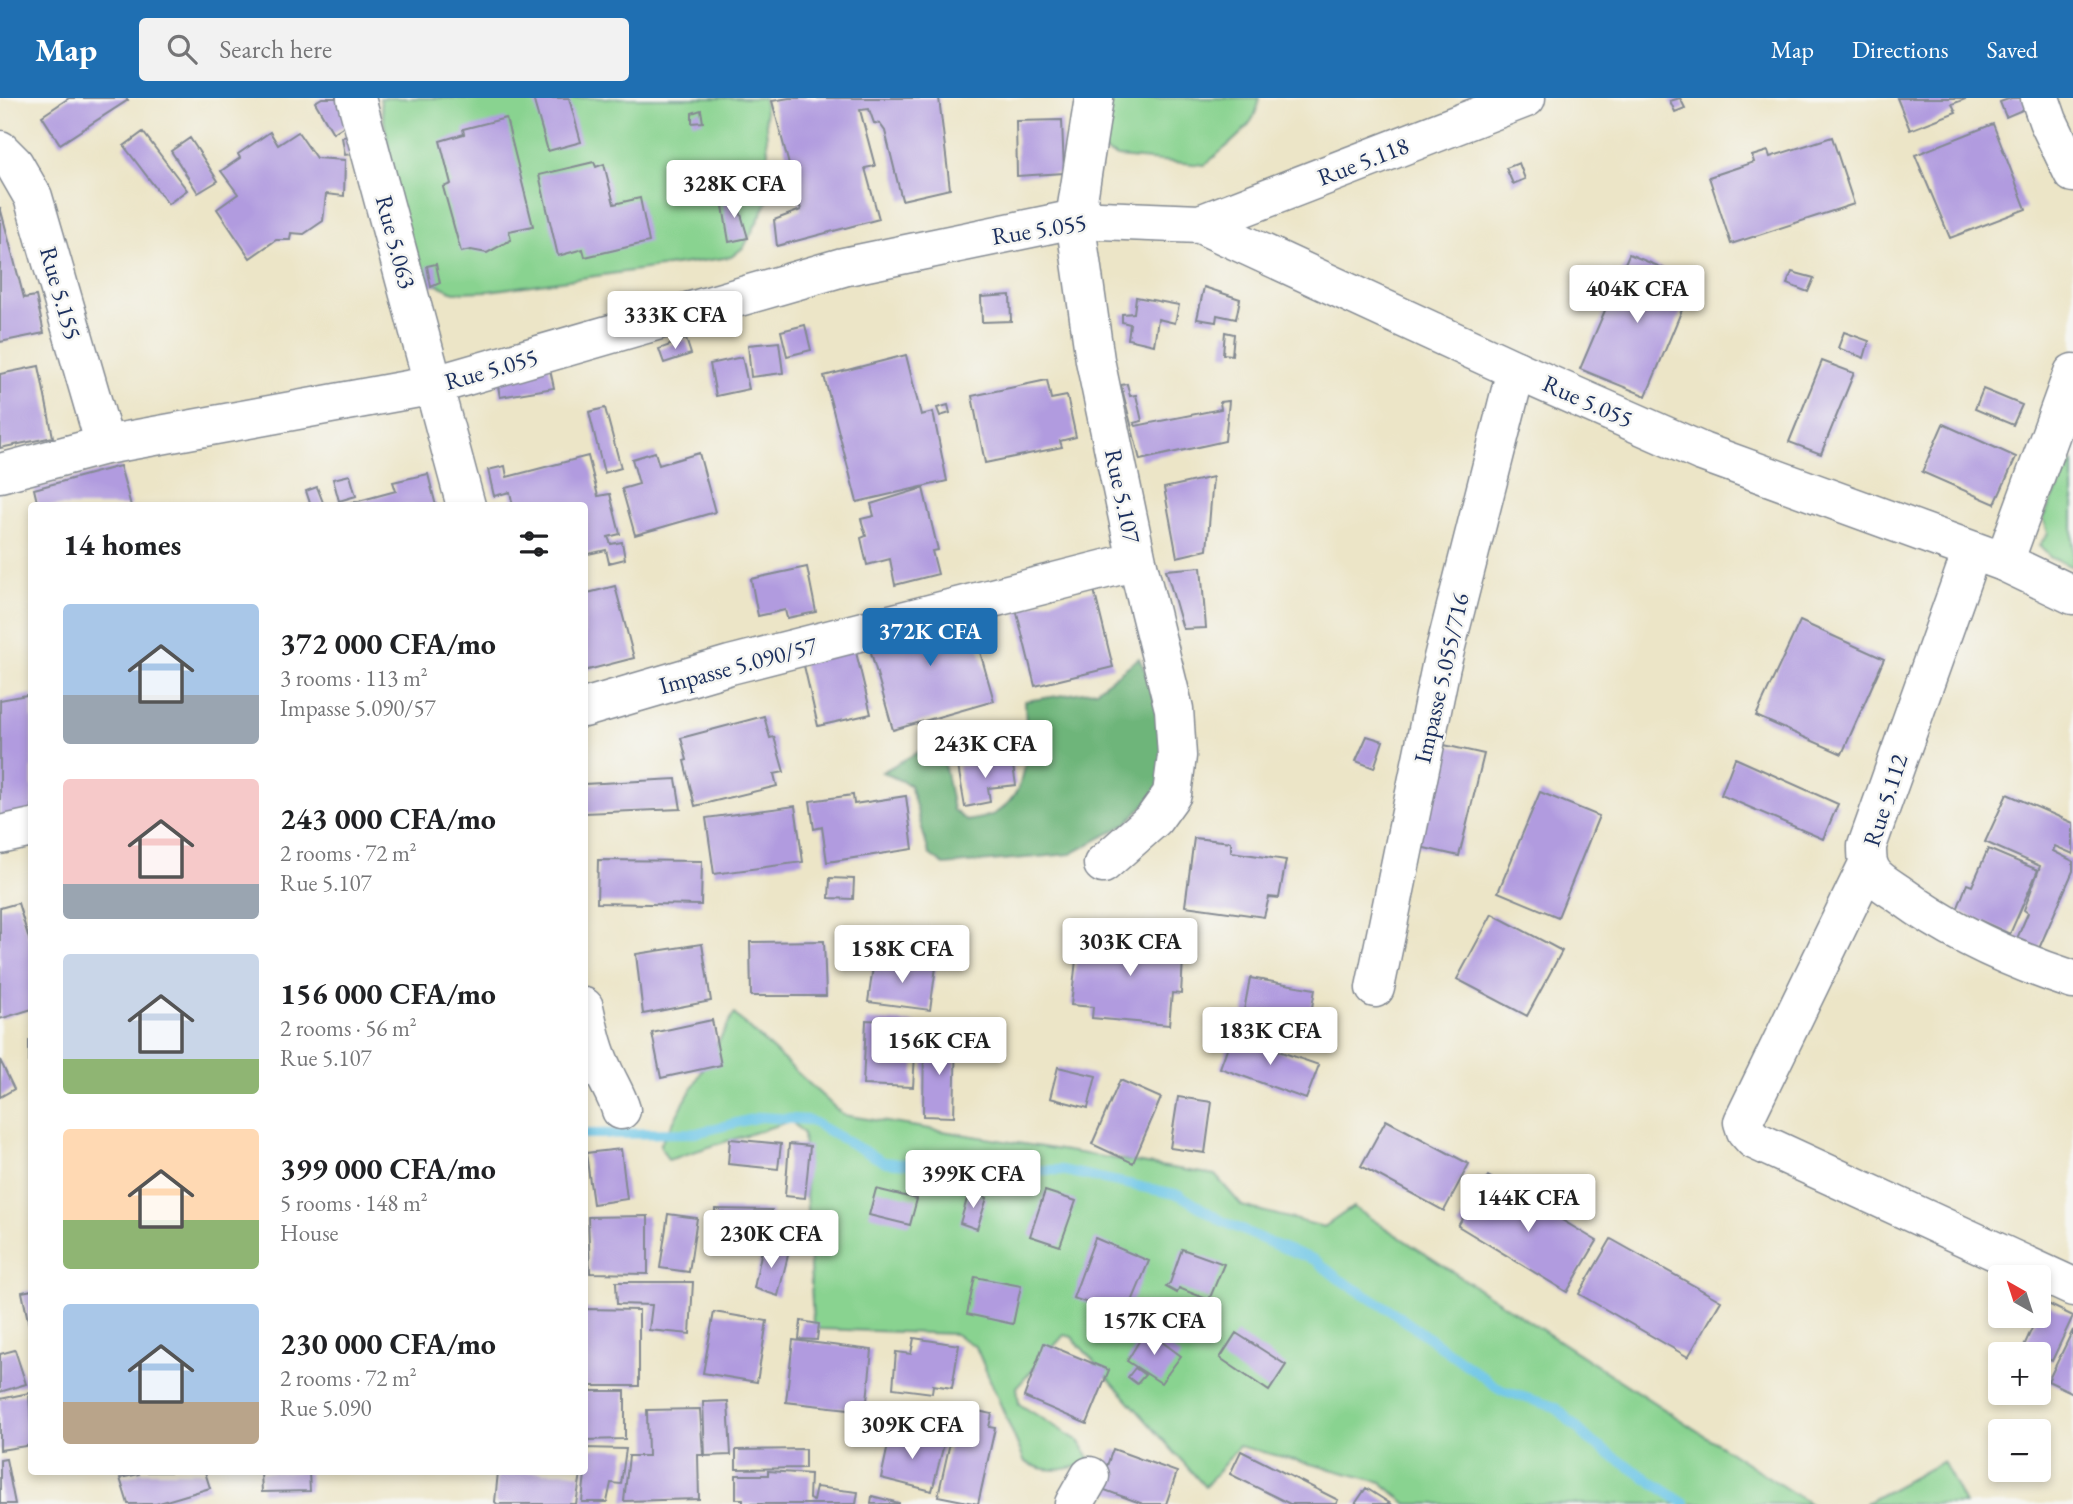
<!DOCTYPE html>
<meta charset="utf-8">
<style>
:root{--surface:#fff;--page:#f2f2f2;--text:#202124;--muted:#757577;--accent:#1f6fb2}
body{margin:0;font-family:"EB Garamond",serif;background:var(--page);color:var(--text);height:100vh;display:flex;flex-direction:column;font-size:26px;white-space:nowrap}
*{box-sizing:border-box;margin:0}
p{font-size:23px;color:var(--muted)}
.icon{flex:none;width:38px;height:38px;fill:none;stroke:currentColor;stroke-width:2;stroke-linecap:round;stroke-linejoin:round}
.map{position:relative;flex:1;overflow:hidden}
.sheet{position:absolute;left:28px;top:404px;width:560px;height:973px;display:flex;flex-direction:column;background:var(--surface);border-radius:7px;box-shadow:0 4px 10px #0003}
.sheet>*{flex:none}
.needle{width:46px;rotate:321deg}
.fabs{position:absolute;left:1988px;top:1167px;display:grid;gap:14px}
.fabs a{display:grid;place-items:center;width:63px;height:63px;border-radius:7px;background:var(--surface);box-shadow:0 4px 10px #0003;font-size:35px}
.price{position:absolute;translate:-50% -60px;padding:0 16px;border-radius:7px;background:#fff;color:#222;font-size:23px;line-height:46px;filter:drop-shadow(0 2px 4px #0008)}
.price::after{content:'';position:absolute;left:50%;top:42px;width:21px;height:16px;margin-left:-10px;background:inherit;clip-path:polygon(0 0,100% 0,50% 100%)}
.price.current{background:var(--accent);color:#fff}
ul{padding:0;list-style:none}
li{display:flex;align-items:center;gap:21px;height:175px;padding:0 35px}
li span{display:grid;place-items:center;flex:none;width:196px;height:140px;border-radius:7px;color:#555}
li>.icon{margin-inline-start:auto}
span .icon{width:84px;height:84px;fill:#fffc;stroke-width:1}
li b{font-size:30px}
h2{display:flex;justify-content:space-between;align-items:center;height:84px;padding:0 35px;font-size:30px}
header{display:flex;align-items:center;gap:42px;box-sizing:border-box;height:98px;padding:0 35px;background:var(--accent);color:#fff}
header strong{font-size:33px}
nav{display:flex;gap:38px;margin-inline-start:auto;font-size:24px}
.search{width:490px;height:63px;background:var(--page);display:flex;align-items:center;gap:18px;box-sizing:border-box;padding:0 24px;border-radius:7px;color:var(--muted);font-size:26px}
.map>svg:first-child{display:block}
</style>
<header>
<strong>Map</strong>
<div class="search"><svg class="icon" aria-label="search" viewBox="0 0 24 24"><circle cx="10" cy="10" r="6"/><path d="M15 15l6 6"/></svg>Search here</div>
<nav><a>Map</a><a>Directions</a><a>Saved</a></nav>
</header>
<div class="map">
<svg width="2073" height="1406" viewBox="0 0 2073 1406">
<rect width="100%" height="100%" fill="#f6f6f2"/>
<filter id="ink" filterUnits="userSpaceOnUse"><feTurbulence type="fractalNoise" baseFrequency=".0143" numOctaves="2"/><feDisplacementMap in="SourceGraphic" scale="14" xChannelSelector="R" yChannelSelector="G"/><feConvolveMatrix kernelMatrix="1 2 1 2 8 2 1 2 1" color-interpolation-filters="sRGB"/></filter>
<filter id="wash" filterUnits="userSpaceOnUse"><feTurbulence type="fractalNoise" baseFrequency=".00686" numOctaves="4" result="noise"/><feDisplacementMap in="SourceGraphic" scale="28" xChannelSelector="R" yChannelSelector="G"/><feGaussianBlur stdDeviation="1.57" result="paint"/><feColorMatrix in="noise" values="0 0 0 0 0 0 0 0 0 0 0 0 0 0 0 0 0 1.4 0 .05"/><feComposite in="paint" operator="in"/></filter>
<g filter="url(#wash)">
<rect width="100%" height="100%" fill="#ece5c7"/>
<path fill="#89d390" stroke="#528177" stroke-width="2" d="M380 0H764L771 97 744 149 731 159 489 193 454 194 438 187H430L404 127 399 110Z
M1082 0H1259C1259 28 1224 49 1205 67L1118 59 1101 52Z
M2073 363V469L2051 460 2039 448 2048 435 2043 419Z
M734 916 843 1017 1215 1077 1242 1108 1324 1129 1353 1109 1810 1406H1407L1381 1384 1239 1348 1205 1389 1072 1239 1064 1237 1017 1289 1019 1306 1080 1344 1092 1365C1067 1371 1049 1377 1025 1364L976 1249 955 1236 820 1231 813 1225 803 1035 791 1023 668 1062 660 1047Z
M1943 1363 1965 1406H1864Z"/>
<path fill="#6eb57a" stroke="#44726c" stroke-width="2" d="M1139 560 1166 618V684L1126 726 1071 756 944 767 929 756 910 687 882 674 940 642 953 712 967 723C976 721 986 720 994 716 1035 692 1026 643 1025 603L1096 592Z"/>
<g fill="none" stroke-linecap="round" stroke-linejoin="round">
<path stroke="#68c4e6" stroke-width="10" d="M584 1036 696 1035 760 1019 809 1022 884 1064 988 1073 1061 1072 1180 1097 1222 1123 1273 1146 1315 1162 1339 1181 1393 1214 1501 1292 1555 1309 1593 1345 1685 1406"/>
</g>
<g id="blocks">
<path fill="#b19bdf" d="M69 0H126L128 2 60 46 42 18Z
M322 0H339L352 23 333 35 315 4Z
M533 0H569L581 44 548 53Z
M789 0H939L950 91 902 102 885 33 880 26 874 25 869 11 860 12 875 68 865 70 879 121 777 148 774 122 801 112 772 3Z
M1680 0 1685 10 1675 14 1670 3Z
M1897 0H1968L1952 6 1956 14 1910 32Z
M2011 0H2023L2027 10 2006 19 2000 4Z
M701 12 703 24 692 25V15Z
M506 20 533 128 509 133 511 142 487 155 471 152 461 154 443 89 451 86 440 43 464 36 463 31Z
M1062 22 1064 75 1017 78 1016 23Z
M1993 26 2026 111 1950 140 1915 57Z
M143 34 187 92 168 106 124 48Z
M270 34 278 47 298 34 316 60 345 62 344 98 326 96 323 123 304 136 291 135 290 142H276L250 160 217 111 238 96 221 73 240 60 238 56Z
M357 37 360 55 345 57 342 39Z
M1832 39 1854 106 1731 146 1709 79 1754 64 1752 58 1768 53 1770 59Z
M190 40 218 83 198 95 171 53Z
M594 64 596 69 604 66 614 106 640 100 649 144 585 159 583 151 558 158 539 77Z
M1519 65 1525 81 1513 86 1506 70Z
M736 99 748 140 729 144 722 102Z
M0 109 24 200 36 198 44 235 0 244Z
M1629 156 1694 183 1646 298 1580 271Z
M436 166 440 185 431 189 427 168Z
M1792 174 1814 180 1808 194 1787 186Z
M1204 189 1240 201 1236 221 1217 217 1216 224 1197 221Z
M1010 197 1011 223 982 224 981 199Z
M1136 199 1179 207 1175 225 1158 221 1154 247 1128 241 1130 226 1122 224V216L1134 215Z
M805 227 811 252 787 258 781 233Z
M1225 234 1234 236 1232 257 1223 256Z
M1844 234 1869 243 1864 260 1838 250Z
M686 241 691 256 664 265 659 251Z
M779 244 783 275 751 279 748 247Z
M906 257 921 317 933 314 947 383 857 404 824 278Z
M742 259 749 291 716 298 710 266Z
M1822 263 1854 275 1821 356 1789 344Z
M549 267 554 290 500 299 496 276Z
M39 268 53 339 0 350V276Z
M1047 282 1051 301 1067 298 1076 339 1060 343 1062 349 985 365 972 298Z
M1127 286 1130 298 1136 297 1142 323 1134 325 1136 328 1221 311 1220 304 1229 303 1225 343 1140 362 1121 287Z
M1983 291 2022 307 2013 327 1975 311Z
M948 307 950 315 940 318 937 310Z
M605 310 621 370 604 375 589 314Z
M1943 326 2016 359 1995 406 1922 374Z
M655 354 659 367 699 355 715 414 635 437 622 391 639 386 632 361Z
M588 358 598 398 610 396 620 436 608 439 611 446 622 444 625 461 609 465 606 452 584 457V408H513L510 394 494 398 488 372 505 368 507 379Z
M120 368 131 408H38L34 391Z
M428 376 436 408H340L396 393 393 384Z
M350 377 356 398 339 403 333 381Z
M1213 379 1207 452 1177 459 1164 390Z
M317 389 324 407 311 408 306 393Z
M923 390 938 452 932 453 938 476 895 487 890 461 867 467 861 440 866 438 861 421 874 418 871 406Z
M807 469 816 514 787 520 785 512 758 518 751 481Z
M1201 469 1206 530 1183 531 1166 472Z
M615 488 634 560 584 573V496Z
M1094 492 1113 569 1035 588 1016 511Z
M967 508 994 603 893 632 866 537Z
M1800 523 1884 561 1842 656 1756 618Z
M854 546 871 616 818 628 802 559Z
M32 596V713L0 720V602Z
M764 618 770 640 774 639 784 674 774 676 777 688 695 708 684 663 687 662 681 640Z
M1367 638 1383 643 1374 670 1356 663Z
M1431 644 1484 656 1459 758 1407 746Z
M1735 660 1838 706 1823 741 1721 697Z
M1012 662 1016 687 988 690 990 704 965 709 958 668Z
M676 681 681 711 584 715V686Z
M1540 694 1599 718 1558 819 1498 794Z
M2007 696 2073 725V756L2055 748 2053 753 2073 763V773L2034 862 2012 852 2028 815 2024 812 2040 768 1985 744Z
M853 697 854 706 906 698 913 751 827 764 822 729 814 731 810 703Z
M795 708 803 764 714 776 706 720Z
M1194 740 1231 744V754L1286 762 1279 800 1269 799 1264 819 1185 808Z
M1988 751 2038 772 2010 836 1957 812 1967 786 1972 788Z
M598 762 702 763 701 807 597 805Z
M830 780 854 781 853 801 829 800Z
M18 805 32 851V911L0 921V810Z
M1492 816 1562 853 1527 918 1457 881Z
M1099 833 1184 842 1181 896 1172 895 1169 927 1092 920 1093 909 1071 907 1077 853 1098 855Z
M824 843 826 898H751L750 844Z
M702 846 711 903 643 916 636 856Z
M874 862 936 869 930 912 868 904Z
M1250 880 1315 891 1309 928 1243 918Z
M712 922 721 967 661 980 652 935Z
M866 922 917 925 913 989 863 987Z
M1232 937 1319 967 1306 1001 1220 970Z
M924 940H956L954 1019 923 1018Z
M29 943H32V982H29Z
M0 962 14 991 0 999Z
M1058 969 1096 978 1088 1010 1050 1000Z
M1120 982 1161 1000 1133 1065 1092 1046Z
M1178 999 1212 1004 1205 1055 1170 1050Z
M1386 1022 1469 1066 1444 1113 1361 1068Z
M730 1041 781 1046 778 1071 728 1066Z
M789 1046 810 1048 805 1100 785 1098Z
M621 1051 627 1101 593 1106 586 1055Z
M1488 1078 1597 1143 1567 1194 1458 1128Z
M876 1091 917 1101 910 1127 869 1117Z
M1045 1093 1076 1103 1060 1148 1030 1138Z
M969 1094 987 1100 977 1131 960 1125Z
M715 1111 772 1112 771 1138H715Z
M668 1116 697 1120 689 1174 660 1170Z
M648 1118V1176L590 1175 588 1119Z
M1095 1140 1149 1163 1126 1218 1073 1200Z
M1611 1141 1721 1203 1688 1259 1579 1196Z
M763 1147 789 1153 778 1198 754 1190Z
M1182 1151 1224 1166 1209 1202 1179 1190 1177 1195 1166 1189 1170 1185Z
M975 1179 1021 1188 1013 1226 967 1216Z
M616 1184H693L690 1236 649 1232 652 1207 617 1206Z
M32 1192V1232H30L22 1194Z
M2044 1204 2073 1218 2052 1263 2023 1250Z
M584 1211 639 1212V1288H584Z
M714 1214 767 1223 757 1284 703 1275Z
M801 1223 819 1226 817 1242 799 1241Z
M1146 1232 1181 1258 1161 1285 1127 1263Z
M2073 1232V1295L2048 1283Z
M1236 1235 1286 1267 1269 1293 1220 1260Z
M914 1240 959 1247 952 1290 933 1287 932 1295 893 1290 896 1254 911 1256Z
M793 1242 872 1252 866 1313 786 1304Z
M1044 1245 1109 1272 1087 1326 1024 1299Z
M15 1252 26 1286 0 1294V1256Z
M1135 1270 1145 1277 1137 1286 1128 1279Z
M584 1293H625V1341L584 1342Z
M29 1295 32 1347 0 1352V1301Z
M728 1303 731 1357 705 1358 703 1304Z
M958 1309 992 1316 989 1329 995 1330 978 1406 938 1398Z
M700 1311 703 1357H698L699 1401 624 1403 629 1358H648L647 1312Z
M891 1333 944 1346 932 1393 881 1380Z
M584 1350 626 1351 621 1386 611 1385 607 1404H582L586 1367Z
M805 1351V1370L736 1371V1352Z
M1113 1351 1177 1374 1166 1406H1143L1099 1390Z
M1241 1353 1338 1402 1336 1406H1290L1230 1376Z
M6 1361 15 1406H0V1362Z
M768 1373 810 1376 809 1401 813 1403 816 1389 858 1394 856 1406H743V1401H736V1377H768Z
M138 1374H205L210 1390 156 1406H128L120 1380 139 1376Z
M261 1374H309L310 1393 262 1394Z
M498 1374H569L581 1376 576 1406H497L495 1404Z
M1366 1390 1391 1406H1355Z
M872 1398 899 1405V1406H871Z"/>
</g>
</g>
<g filter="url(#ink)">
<use href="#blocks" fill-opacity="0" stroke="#848a92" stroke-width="2"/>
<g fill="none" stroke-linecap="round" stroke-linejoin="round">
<g stroke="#848a92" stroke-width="41">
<path id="street" d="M356 0 466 408
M1094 0 1075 121 1095 262 1137 463 1174 611 1177 658 1172 696 1154 721 1103 766
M2040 0 2048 23 2073 75
M0 52 14 66 33 99 105 347
M1972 453 1867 748C1867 760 1867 770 1876 779 1883 786 1894 792 1902 798 1954 836 2012 862 2073 882
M2004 464 2073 275
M584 610 730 567 1137 463
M0 737 32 730
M1868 766 1743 1024 1746 1033 1754 1042 2073 1189
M1375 890 1441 568 1516 272
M584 909C589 931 593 952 603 972 609 986 617 998 621 1012
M1074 1406 1090 1378"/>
</g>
<g stroke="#848a92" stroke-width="41">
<path id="secondary" d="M1200 126 1526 0
M0 375 105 347 435 287 843 169 1075 121 1200 126 1516 272 1702 354 2004 464 2073 497"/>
</g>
<use href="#street" stroke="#fff" stroke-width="38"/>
<use href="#secondary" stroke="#fff" stroke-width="38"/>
</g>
</g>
<g text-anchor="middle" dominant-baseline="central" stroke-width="5" stroke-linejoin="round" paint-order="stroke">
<g font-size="24" fill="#1b2f5e" stroke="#f6f6f2">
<text transform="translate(1363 63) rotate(-21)">Rue 5.118</text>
<text transform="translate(1039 131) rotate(-9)">Rue 5.055</text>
<text transform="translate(396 144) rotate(75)">Rue 5.063</text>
<text transform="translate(61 195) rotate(74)">Rue 5.155</text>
<text transform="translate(491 271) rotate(-16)">Rue 5.055</text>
<text transform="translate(1588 303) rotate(24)">Rue 5.055</text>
<text transform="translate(1123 398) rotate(78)">Rue 5.107</text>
<text transform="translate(738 567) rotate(-15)">Impasse 5.090/57</text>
<text transform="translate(1441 580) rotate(-77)">Impasse 5.055/716</text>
<text transform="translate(1885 702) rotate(-72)">Rue 5.112</text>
</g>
</g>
</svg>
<div class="fabs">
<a><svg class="needle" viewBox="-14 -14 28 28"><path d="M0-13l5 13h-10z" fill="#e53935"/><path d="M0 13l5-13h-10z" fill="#757577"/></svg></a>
<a>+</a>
<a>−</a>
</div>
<b class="price" style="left:734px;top:122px">328K CFA</b>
<b class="price" style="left:1637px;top:227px">404K CFA</b>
<b class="price" style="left:675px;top:253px">333K CFA</b>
<b class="price current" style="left:930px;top:570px">372K CFA</b>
<b class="price" style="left:985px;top:682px">243K CFA</b>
<b class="price" style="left:1130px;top:880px">303K CFA</b>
<b class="price" style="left:902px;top:887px">158K CFA</b>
<b class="price" style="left:1270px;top:969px">183K CFA</b>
<b class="price" style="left:939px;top:979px">156K CFA</b>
<b class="price" style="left:973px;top:1112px">399K CFA</b>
<b class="price" style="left:1528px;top:1136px">144K CFA</b>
<b class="price" style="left:771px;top:1172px">230K CFA</b>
<b class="price" style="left:1154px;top:1259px">157K CFA</b>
<b class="price" style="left:912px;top:1363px">309K CFA</b>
<section class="sheet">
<h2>14 homes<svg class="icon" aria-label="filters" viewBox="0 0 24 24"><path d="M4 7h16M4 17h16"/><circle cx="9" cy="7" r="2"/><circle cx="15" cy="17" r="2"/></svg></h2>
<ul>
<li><span style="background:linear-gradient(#a9c7e8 65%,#9aa5b1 0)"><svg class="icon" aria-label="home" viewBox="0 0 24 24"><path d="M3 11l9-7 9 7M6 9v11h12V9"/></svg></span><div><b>372 000 CFA/mo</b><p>3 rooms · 113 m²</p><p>Impasse 5.090/57</p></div></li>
<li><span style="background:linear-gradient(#f6c9c9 75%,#9aa5b1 0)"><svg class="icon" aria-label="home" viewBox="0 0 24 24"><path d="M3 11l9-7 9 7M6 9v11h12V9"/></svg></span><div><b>243 000 CFA/mo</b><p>2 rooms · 72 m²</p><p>Rue 5.107</p></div></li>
<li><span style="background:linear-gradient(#c9d6e8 75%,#8fb573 0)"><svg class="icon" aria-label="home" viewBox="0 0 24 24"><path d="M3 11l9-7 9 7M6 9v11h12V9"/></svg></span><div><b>156 000 CFA/mo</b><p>2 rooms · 56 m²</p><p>Rue 5.107</p></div></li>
<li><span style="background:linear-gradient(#ffd9b3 65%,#8fb573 0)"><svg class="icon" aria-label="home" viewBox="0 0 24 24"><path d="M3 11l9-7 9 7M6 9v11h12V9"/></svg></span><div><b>399 000 CFA/mo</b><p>5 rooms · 148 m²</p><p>House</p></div></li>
<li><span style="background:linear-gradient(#a9c7e8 70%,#b9a48a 0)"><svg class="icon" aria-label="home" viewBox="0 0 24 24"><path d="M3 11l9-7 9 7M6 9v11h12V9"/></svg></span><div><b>230 000 CFA/mo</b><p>2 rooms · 72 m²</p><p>Rue 5.090</p></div></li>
</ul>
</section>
</div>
